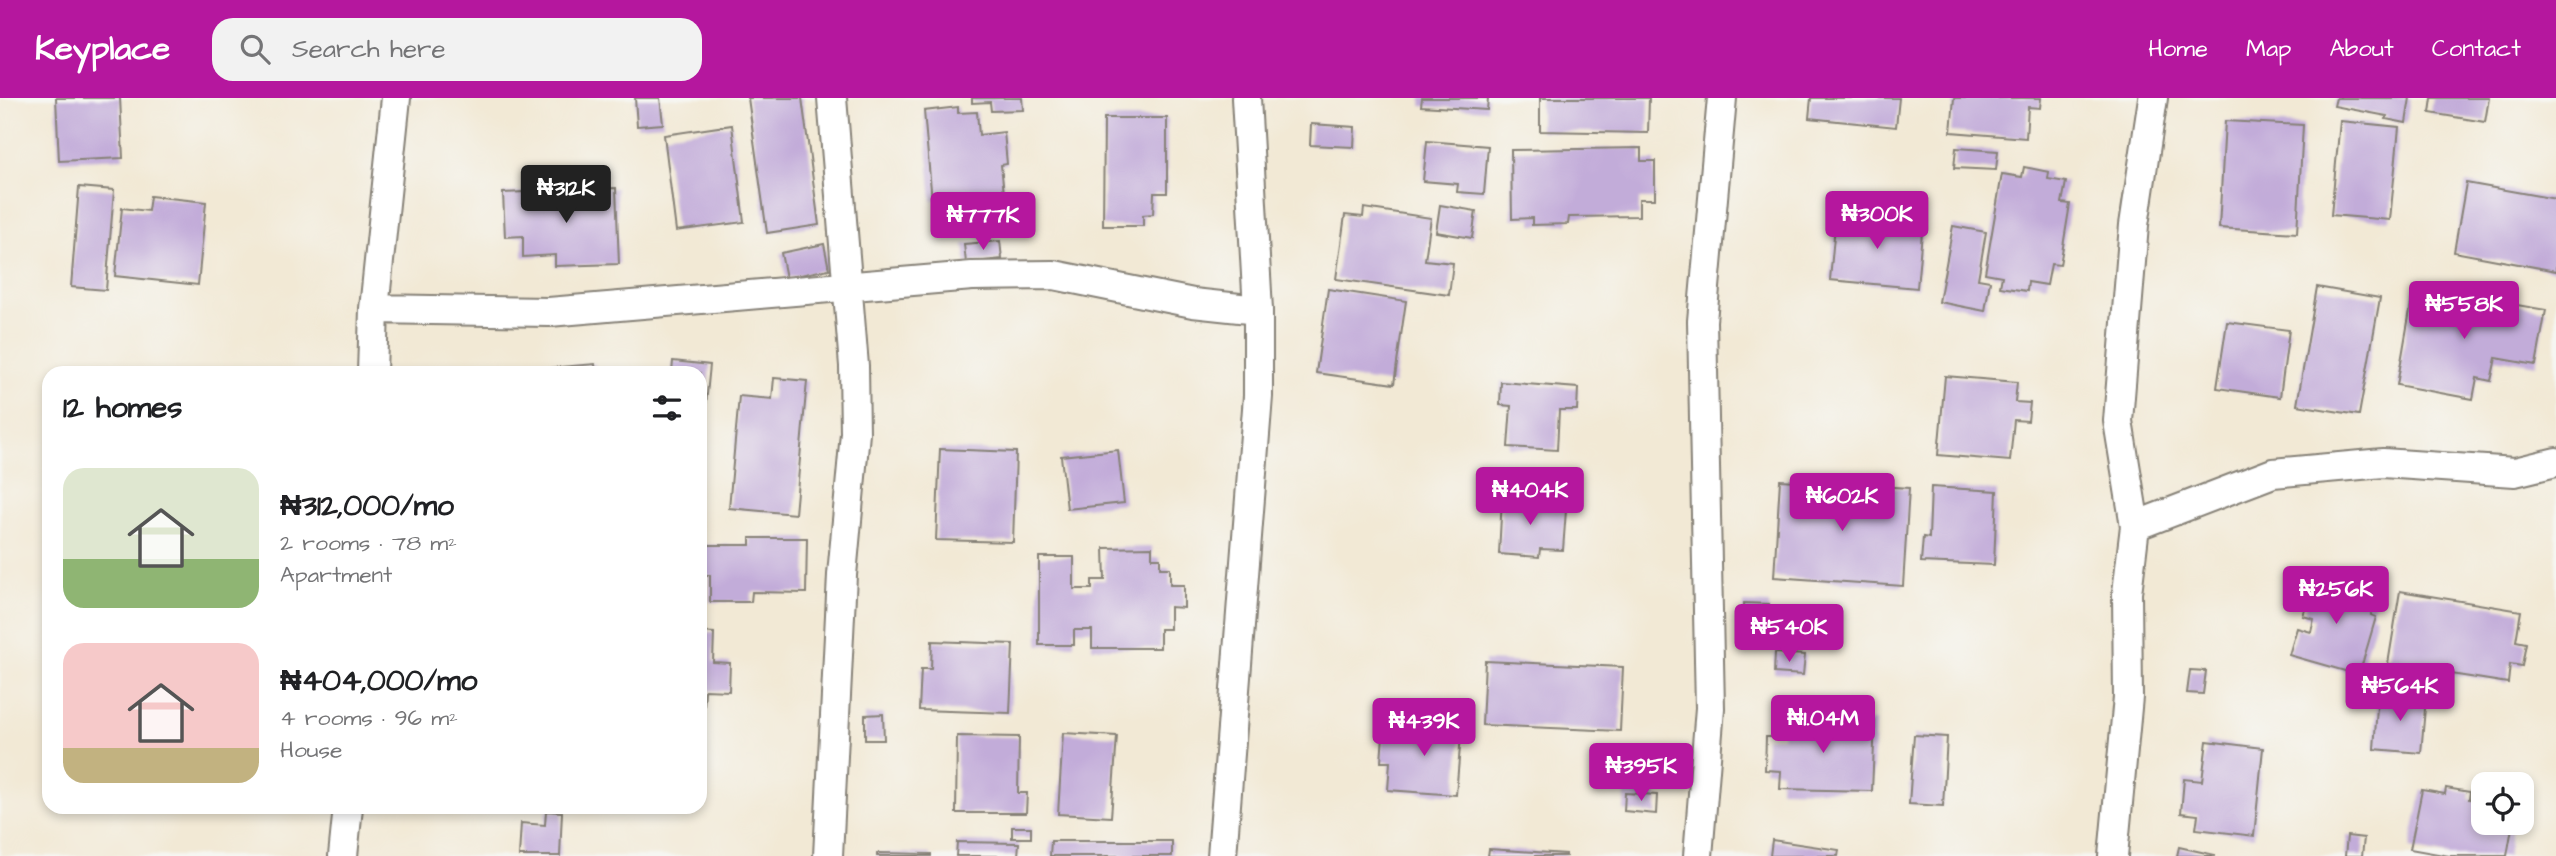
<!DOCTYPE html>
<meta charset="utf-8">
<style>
:root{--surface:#fff;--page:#f2f2f2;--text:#202124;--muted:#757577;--accent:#b5179e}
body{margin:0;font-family:"Architects Daughter",sans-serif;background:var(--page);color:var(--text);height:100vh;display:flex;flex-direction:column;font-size:26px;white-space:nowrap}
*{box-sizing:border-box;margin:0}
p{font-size:23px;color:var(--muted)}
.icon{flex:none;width:38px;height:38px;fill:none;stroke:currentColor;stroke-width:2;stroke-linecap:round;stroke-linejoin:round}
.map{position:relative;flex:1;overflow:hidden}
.side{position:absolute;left:42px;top:268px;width:665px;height:448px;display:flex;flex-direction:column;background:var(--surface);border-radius:21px;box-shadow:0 4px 10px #0003}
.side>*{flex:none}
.buttons{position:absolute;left:2471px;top:674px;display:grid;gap:14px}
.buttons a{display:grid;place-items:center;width:63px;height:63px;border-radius:14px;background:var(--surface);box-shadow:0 4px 10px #0003;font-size:35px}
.price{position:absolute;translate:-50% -60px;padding:0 16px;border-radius:7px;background:var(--accent);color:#fff;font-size:23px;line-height:46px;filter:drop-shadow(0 2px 4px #0008)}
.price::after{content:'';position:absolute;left:50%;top:42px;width:21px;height:16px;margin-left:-10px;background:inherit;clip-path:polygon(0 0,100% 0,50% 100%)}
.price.on{background:#222;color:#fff}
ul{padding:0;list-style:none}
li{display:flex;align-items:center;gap:21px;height:175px;padding:0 21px}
li span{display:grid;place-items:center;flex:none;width:196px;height:140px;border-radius:21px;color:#555}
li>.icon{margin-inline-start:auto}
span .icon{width:84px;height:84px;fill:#fffc;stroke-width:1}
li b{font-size:30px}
h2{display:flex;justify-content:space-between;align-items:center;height:84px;padding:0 21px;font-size:30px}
header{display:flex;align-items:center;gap:42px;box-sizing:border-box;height:98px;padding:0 35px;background:var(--accent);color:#fff}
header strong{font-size:33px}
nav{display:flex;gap:38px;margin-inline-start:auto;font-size:24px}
.search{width:490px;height:63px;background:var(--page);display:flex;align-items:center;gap:18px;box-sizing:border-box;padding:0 24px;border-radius:21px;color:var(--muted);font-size:26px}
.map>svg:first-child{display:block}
</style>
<header>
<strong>Keyplace</strong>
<div class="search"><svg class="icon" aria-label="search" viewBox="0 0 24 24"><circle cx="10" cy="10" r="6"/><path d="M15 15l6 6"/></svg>Search here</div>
<nav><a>Home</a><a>Map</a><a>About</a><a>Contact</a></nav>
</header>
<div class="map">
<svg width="2556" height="758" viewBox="0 0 2556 758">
<rect width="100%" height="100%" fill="#f6f6f2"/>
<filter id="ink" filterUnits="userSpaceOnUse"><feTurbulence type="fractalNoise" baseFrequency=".0143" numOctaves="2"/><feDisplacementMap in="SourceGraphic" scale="14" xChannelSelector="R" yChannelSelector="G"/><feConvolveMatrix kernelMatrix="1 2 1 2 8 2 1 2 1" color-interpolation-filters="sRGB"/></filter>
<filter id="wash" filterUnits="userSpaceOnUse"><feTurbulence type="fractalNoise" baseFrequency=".00686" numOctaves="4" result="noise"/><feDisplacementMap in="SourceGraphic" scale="28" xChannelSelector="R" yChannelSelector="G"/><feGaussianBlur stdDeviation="1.57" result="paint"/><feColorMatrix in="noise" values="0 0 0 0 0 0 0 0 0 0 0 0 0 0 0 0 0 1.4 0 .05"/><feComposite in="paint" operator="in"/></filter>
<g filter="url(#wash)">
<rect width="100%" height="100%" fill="#f2e9d5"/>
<g id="blocks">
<path fill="#c2acd9" d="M56 0H120L123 60 59 63Z
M635 0H660L663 26 637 28Z
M748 0H802L819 127 767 135Z
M972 0H1022L1023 12 991 13 990 4 972 5Z
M1422 0H1488L1487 12 1421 8Z
M1540 0H1649L1648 35 1540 33Z
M1811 0H1899L1896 29 1809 20Z
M1954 0H2041L2040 10 2028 9 2026 40 1951 34Z
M2336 0H2410L2406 25 2386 21 2387 18 2334 8Z
M2432 0H2489L2485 24 2430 15Z
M958 9V15L977 14 979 37 1004 34 1007 66 1001 67 1005 105 970 108 968 94 945 97V102L932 103 924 13Z
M1104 20H1167V95H1154L1153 116 1143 117V128H1103Z
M2225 23 2303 27 2297 135 2219 130Z
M2340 23 2399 29 2390 122 2331 117Z
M1311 26 1355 29 1354 49 1310 47Z
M732 27 744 124 676 133 664 37Z
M1427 43 1488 48 1484 96 1457 94 1458 86 1423 83Z
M1641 50V63H1655V101H1639V118L1569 119 1568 126 1532 127V120L1512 121 1511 52Z
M1956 50 1998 53 1996 72 1954 70Z
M2024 69 2049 74 2048 81 2066 84 2062 105 2070 106 2060 167 2051 166 2047 187 2028 184 2027 193 2000 189 2002 178 1985 175 2002 76 2022 79Z
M2466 85 2556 101V173L2454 154Z
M79 89 114 92 106 192 71 189Z
M616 90 619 166 555 168V157L523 159V138L505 139 503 95Z
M150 98 206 104 198 187 115 178 122 110 148 113Z
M1440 107 1476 113 1472 140 1436 134Z
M1364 110 1431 120 1425 162 1453 165 1449 197 1336 181 1345 117 1363 119Z
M1836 116 1923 123 1917 190 1830 182Z
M1953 128 1986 134 1978 181 1990 183 1985 213 1939 204Z
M1000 143 1002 161 966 165 964 146Z
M824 146 829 171 786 180 781 155Z
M2317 189 2380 200 2359 317 2297 307Z
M2414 189 2546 212 2536 267 2496 260 2491 283 2477 280 2473 301 2397 287Z
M1328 191 1406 203 1394 286 1316 275Z
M2227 224 2289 232 2280 299 2217 290Z
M673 263 710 267 702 346 700 275H672Z
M595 266 596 275H513L512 273Z
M1945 278 2017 284 2015 304 2030 305 2028 323 2014 322 2010 363 1938 357Z
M774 280 807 283 795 416 729 410 739 298 772 301Z
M1501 284 1578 290 1577 312H1559L1557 352 1508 349 1511 308 1500 307Z
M940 351 1016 354 1013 444 936 442Z
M1118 352 1124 405 1067 411 1061 358Z
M1780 382 1909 390 1903 488 1774 479Z
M1931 389 1997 393 1994 467 1921 464 1923 439 1929 440Z
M1502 400 1550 403V411L1566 412 1563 452 1540 451 1539 459 1499 456Z
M750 440H807L806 495 752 494 751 504H710V477H700L701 447H750Z
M1152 449V460H1160V470H1170V487H1184V510L1170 509V531H1160V550H1092V532H1074V547H1039V459H1074V491H1092V482H1105L1104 450Z
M2315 478 2377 497 2371 517 2376 519 2359 577 2289 557 2297 530 2311 534 2314 521 2303 518Z
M2400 493 2521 513 2516 543 2526 545 2522 568 2510 566 2508 585 2388 566Z
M1744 505 1769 506 1768 541 1744 540Z
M700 534 714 535 713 564 730 565 729 593 705 592 704 610 700 609Z
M932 543 1013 546 1010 615 919 612 921 571H931Z
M1775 555 1805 557 1803 577 1774 575Z
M1485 563 1623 569 1620 633 1482 627Z
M2190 572 2206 573 2203 596 2187 595Z
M2378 595 2426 599 2421 655 2374 651Z
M883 616 884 642H865V617Z
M1783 621 1875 623 1872 693 1780 691 1781 673 1765 672 1766 639H1782Z
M1437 623 1462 625 1456 697 1388 692 1390 664H1381L1383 637H1392L1393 628 1437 631Z
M1063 635 1117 638 1111 719 1058 716Z
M1914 637 1947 639 1943 708 1909 706Z
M957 638 1019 639 1018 695H1027L1026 715H956Z
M2207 643 2263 650 2254 738 2196 731 2198 717 2181 715 2184 681 2202 683Z
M2446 690 2470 694 2469 701 2483 704V724H2513L2507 758H2449L2410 751 2422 692 2445 696Z
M1625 695 1657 697 1656 716 1624 713Z
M546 713 562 714 560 758H519L521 725 545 727Z
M1012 729H1031V740H1012Z
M2347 738 2364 740 2362 758H2345Z
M1772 742 1839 752 1838 758H1770Z
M1051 743H1172V758H1050Z
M957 744 1019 745 1018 758H956Z
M2179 749 2215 757V758H2177Z
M1489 751 1566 756V758H1488Z
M877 755 931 756V758H877Z"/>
</g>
</g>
<g filter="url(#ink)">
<use href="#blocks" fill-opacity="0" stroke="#878278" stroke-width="2"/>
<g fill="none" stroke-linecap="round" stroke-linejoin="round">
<g stroke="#878278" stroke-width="32">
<path id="street" d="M374 211 549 214 972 178 1054 177 1193 205 1258 212
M372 275 374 211 396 0
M2135 428 2273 375 2383 365 2515 374 2556 364
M343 758 348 709
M828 758 842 477 855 335 854 268 832 0
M1222 758 1258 298V212L1246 0
M1698 758 1710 610 1702 223 1722 0
M2113 758 2128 599 2127 495 2135 428 2118 323 2134 127 2153 0"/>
</g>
<use href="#street" stroke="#fff" stroke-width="28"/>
</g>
</g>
</svg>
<div class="buttons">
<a><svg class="icon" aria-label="locate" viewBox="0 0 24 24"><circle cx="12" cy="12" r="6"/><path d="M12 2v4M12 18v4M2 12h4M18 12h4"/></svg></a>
</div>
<b class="price on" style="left:566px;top:127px">₦312K</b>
<b class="price" style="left:1877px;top:153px">₦300K</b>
<b class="price" style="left:983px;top:154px">₦777K</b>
<b class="price" style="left:2464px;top:243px">₦558K</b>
<b class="price" style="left:1530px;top:429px">₦404K</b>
<b class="price" style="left:1842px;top:435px">₦602K</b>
<b class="price" style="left:2336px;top:528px">₦256K</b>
<b class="price" style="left:1789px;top:566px">₦540K</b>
<b class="price" style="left:2400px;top:625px">₦564K</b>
<b class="price" style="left:1823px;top:657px">₦1.04M</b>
<b class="price" style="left:1424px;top:660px">₦439K</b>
<b class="price" style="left:1641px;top:705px">₦395K</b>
<section class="side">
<h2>12 homes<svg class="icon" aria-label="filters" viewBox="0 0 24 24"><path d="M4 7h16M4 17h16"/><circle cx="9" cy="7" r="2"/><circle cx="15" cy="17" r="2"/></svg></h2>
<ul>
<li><span style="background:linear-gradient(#dfe7d0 65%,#8fb573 0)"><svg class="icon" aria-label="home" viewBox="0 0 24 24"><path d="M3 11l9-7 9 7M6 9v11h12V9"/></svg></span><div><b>₦312,000/mo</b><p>2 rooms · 78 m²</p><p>Apartment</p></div></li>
<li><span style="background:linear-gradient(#f6c9c9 75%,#c2b280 0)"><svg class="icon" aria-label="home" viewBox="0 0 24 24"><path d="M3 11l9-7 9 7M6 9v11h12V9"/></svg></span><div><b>₦404,000/mo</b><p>4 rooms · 96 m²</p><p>House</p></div></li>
</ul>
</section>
</div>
